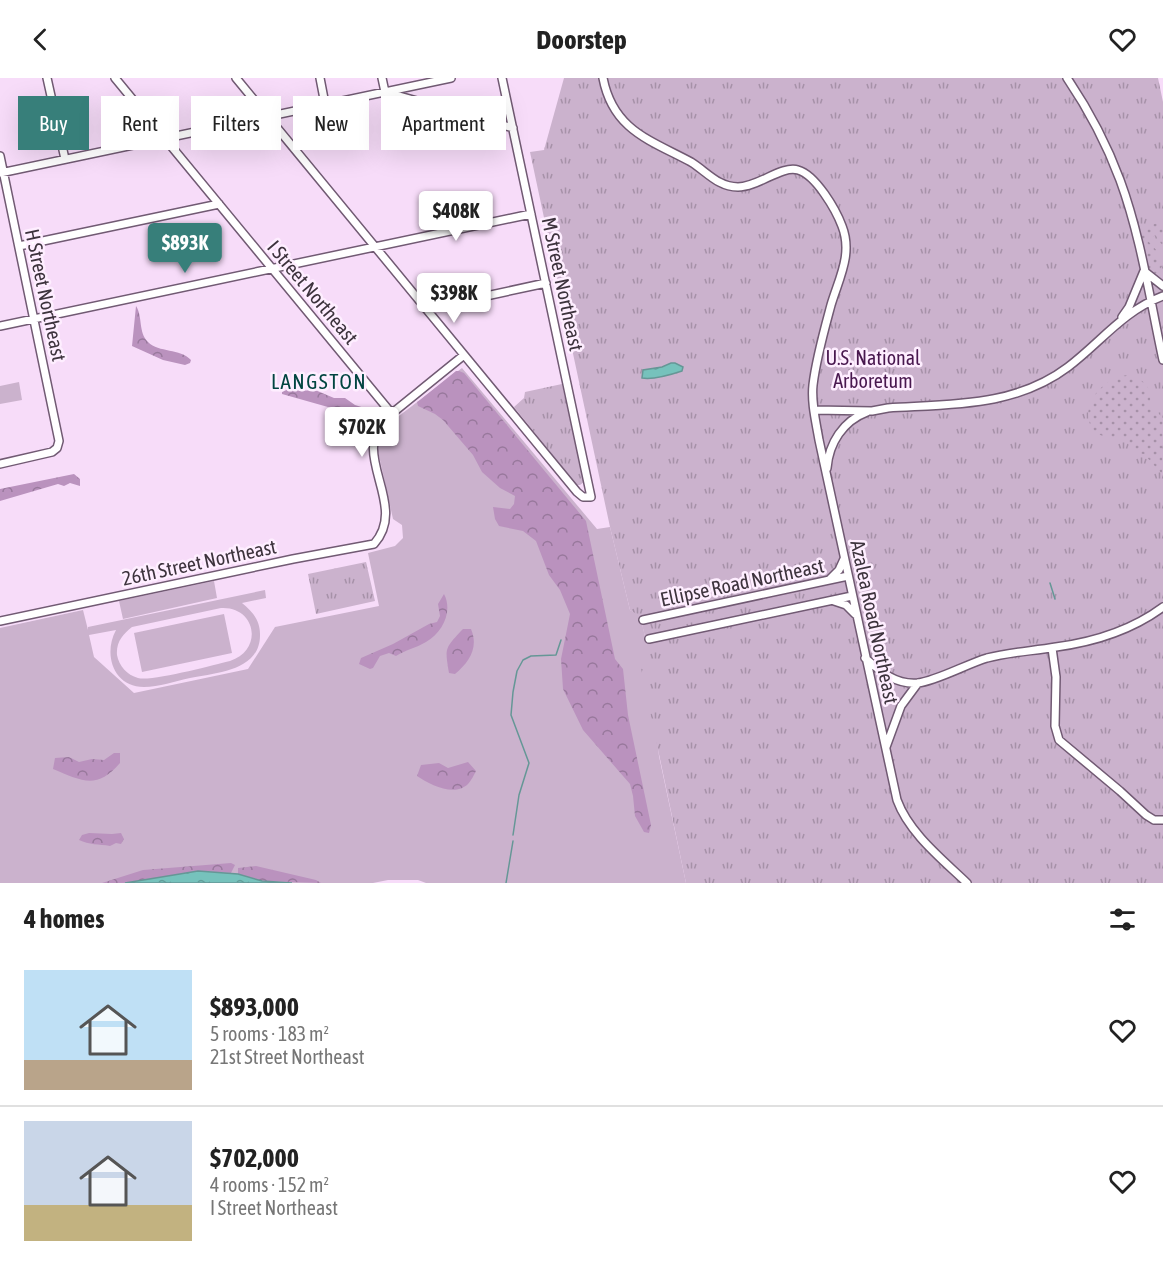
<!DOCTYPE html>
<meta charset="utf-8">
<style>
:root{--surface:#fff;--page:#f2f2f2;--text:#222;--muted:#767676;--line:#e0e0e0;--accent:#377f7a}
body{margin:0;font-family:"Asap Condensed",sans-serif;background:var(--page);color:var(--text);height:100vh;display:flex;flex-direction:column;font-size:22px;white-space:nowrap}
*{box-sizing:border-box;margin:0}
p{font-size:20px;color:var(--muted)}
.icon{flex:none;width:33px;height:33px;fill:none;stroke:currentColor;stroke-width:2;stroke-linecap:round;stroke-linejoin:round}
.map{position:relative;height:805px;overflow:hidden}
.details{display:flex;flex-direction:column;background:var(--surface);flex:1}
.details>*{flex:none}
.guide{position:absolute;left:18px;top:18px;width:600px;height:54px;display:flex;gap:12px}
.price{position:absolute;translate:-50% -51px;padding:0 14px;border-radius:6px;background:#fff;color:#222;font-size:20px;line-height:39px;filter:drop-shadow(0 2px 3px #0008)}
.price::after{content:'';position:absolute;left:50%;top:36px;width:18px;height:14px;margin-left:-9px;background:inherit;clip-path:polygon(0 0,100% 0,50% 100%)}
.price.selected{background:var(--accent);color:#fff}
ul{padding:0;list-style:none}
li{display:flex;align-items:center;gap:18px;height:150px;padding:0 24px}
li+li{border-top:2px solid var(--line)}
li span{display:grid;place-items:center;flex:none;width:168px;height:120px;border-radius:0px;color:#555}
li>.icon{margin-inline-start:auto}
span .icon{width:72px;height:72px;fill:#fffc;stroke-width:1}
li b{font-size:26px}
h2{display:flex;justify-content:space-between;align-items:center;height:72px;padding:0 24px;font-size:26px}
.pill{padding:0 21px;border-radius:0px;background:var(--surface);box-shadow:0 6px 24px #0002;font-size:21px;line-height:54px}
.pill.selected{background:var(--accent);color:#fff}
header{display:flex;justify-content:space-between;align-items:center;height:78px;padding:0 24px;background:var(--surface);font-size:27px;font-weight:700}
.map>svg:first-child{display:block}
</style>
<header><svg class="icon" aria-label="back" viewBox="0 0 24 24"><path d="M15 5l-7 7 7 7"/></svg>Doorstep<svg class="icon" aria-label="heart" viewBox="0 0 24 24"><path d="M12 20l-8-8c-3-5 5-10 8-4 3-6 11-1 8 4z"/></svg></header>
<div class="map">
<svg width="1163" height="805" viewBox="0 0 1163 805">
<defs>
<pattern id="forest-crowns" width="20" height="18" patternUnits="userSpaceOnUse" patternTransform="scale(1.5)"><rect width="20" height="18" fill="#ba92be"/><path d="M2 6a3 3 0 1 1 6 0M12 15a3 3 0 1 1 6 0" fill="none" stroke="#98789c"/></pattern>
<pattern id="park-tufts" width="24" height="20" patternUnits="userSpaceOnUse" patternTransform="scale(1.5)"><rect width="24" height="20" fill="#cbb2cd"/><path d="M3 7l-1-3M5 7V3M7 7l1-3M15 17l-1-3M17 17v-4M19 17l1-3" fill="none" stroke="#a691a8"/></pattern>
<pattern id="garden-dots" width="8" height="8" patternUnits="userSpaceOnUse" patternTransform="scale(1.5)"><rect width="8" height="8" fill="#cbb2cd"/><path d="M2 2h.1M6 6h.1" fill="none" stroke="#a691a8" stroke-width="1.8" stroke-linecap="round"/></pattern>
<pattern id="water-ripples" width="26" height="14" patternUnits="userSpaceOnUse" patternTransform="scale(1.5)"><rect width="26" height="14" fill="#76c2bc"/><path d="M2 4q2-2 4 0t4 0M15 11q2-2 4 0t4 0" fill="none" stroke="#629e9a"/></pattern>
</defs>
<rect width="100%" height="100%" fill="#f7dcf9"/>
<path fill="#cbb2cd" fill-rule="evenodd" d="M462 290 597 451 610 449 630 532 640 537 647 567 659 678 686 805H426L418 802H388L373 805H292L262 803 231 795 182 797 125 805H0V550L83 532 88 552V549L265 512 266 520 242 525C252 533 260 542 260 556 261 593 216 595 190 600 175 603 159 609 144 609 113 609 103 576 116 552L89 557 94 579 134 615 248 591 275 549 379 528 368 475 395 468 403 460 402 447 393 441 378 373 380 358 387 347ZM221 530C256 528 264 572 230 583 213 587 151 604 138 600 127 597 119 588 117 577 116 564 123 556 132 549Z
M19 304 22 322 0 326V308Z
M214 503 217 520 123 541 119 523Z
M224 536 232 575 142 594 134 555Z"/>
<path fill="url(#forest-crowns)" d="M136 228C143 239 138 254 148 264 159 275 180 270 191 282L190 285 185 287 163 282 132 268Z
M456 293H459L464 295 586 443 615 581 623 591 628 637 651 747 649 755 644 754 635 738 633 718 630 706 583 652 563 611 561 581 570 536 560 512 549 497 536 463 523 453 499 448 495 441 493 429 510 431 514 426 515 418 500 410 482 394 473 377 443 342 435 336 418 328 417 324 420 322Z
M293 309 299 313 315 312 334 320H345L355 327 371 332 335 331 282 316V314Z
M74 396 80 401V408L70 405 64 408 58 406 0 423V411Z
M444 516C453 533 443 554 426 564 416 570 405 572 396 578L389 575 380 578 373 590 370 591 359 586 361 580 393 566 429 546 437 544 440 538 438 526Z
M463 551H471C479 570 469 584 455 596L449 595C445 570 444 571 463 551Z
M114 675H120V685C97 712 82 703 53 691L55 680 69 679 79 684 92 681 104 682Z
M468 684 476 693C474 697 471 703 468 706 455 719 430 707 417 698L421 687 439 685 448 690Z
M89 755 112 756 121 755 124 761 121 766 116 765 110 768C99 766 89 767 79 762L82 757Z
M231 785 235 787 231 795 198 793 125 805H102L143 792Z
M256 788 316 802 321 805 262 803 238 796V790Z"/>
<path fill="url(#park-tufts)" d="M564 0H1158L1163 24V805H686L638 576 647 567 640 538 630 532 610 449 530 74 544 72Z
M562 306 584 404 580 407H577L514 329 524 320 525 314Z
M366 484 375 523 316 536 308 496Z"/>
<path fill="url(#garden-dots)" d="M1161 144 1163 145V168L1155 157 1153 159H1148L1147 162 1159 175 1157 180 1163 186 1160 192 1155 196 1149 194 1147 189 1138 151Z
M1127 297 1138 300 1146 306 1149 312 1151 328 1163 340 1162 396 1144 376 1134 375 1124 359C1073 368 1079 306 1127 297Z"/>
<path fill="url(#water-ripples)" stroke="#659796" stroke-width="1.5" d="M671 285H675L683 289 682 293C670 297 654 302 642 300L643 292 662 289Z
M198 793 238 796 262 803 292 805H125Z"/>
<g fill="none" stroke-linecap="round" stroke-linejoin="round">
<path stroke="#659796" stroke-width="1.5" d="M1050 505 1055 521
M513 757 519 717 529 685 511 637 513 614 517 593 523 582 531 578 556 577 561 562
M506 805 513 763"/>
<g stroke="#715a73" stroke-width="10">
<path id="street" d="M47 0 65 81
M115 0 392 336
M236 0 577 414 583 419H591L502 0
M320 0 325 26
M382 0 385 14 513 50
M603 0C613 52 650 62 691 84 707 94 718 109 738 109 758 109 782 87 798 92 816 97 836 132 842 148 853 176 839 200 831 227 824 253 816 281 813 307 811 325 816 344 819 362L897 722C909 755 942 781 967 805
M1067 0C1088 31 1107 67 1120 102 1141 159 1150 222 1163 282
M0 78 59 363 57 370 52 374 0 386
M0 95 451 0
M19 168 219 126
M426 231 546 205
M1122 239 1129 229 1144 193 1163 208
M0 248 531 136
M814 332 872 333 888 330C951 326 1015 329 1068 289 1101 264 1123 233 1163 218
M827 390C829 365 843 343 867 334
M830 501 839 492 844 481
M834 523 846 527 855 536
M643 542 848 498
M0 543 293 481 374 466C409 427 350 378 385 341L464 277
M649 561 852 518
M1052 570 1056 599 1055 648 1059 662 1120 713 1146 737 1154 742H1163
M865 580C881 594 896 607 918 605 936 603 967 586 987 580 1010 574 1033 573 1056 569 1093 564 1132 552 1163 529
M886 669 901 628 918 605"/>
</g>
<use href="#street" stroke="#fff" stroke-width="7"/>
</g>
<g text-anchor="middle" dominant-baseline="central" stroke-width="5" stroke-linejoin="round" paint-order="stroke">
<g font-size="20" fill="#3d333d" stroke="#feeeff">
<text transform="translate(563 206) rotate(78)">M Street Northeast</text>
<text transform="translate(313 214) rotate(50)">I Street Northeast</text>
<text transform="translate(46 217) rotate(78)">H Street Northeast</text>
<text transform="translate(199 484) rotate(-12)">26th Street Northeast</text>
<text transform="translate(742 504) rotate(-12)">Ellipse Road Northeast</text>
<text transform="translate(875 544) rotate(78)">Azalea Road Northeast</text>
</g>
<g font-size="20" fill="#48174e" stroke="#feeeff">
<text x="873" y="279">U.S. National<tspan x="873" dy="23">Arboretum</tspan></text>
</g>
<g font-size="21" letter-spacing="1.5" fill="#024541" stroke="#feeeff">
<text x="319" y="303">LANGSTON</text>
</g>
</g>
</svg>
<b class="price" style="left:456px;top:164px">$408K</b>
<b class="price selected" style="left:185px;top:196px">$893K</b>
<b class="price" style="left:454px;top:246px">$398K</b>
<b class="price" style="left:362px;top:380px">$702K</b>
<div class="guide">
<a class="pill selected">Buy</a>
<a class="pill">Rent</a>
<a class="pill">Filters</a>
<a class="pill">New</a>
<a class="pill">Apartment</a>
</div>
</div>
<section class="details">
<h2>4 homes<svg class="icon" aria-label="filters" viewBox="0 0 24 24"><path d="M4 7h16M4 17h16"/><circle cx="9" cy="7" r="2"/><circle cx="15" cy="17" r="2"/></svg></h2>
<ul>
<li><span style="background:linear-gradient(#bfe0f5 75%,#b9a48a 0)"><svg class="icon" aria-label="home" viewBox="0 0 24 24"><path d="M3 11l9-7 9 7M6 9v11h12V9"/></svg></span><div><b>$893,000</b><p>5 rooms · 183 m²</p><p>21st Street Northeast</p></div><svg class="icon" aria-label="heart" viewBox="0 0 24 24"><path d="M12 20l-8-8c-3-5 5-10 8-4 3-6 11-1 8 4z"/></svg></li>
<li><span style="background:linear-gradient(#c9d6e8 70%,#c2b280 0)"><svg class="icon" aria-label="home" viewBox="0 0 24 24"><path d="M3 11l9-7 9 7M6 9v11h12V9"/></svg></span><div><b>$702,000</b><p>4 rooms · 152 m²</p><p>I Street Northeast</p></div><svg class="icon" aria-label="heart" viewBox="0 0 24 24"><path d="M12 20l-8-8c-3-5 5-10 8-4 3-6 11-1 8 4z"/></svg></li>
</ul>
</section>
